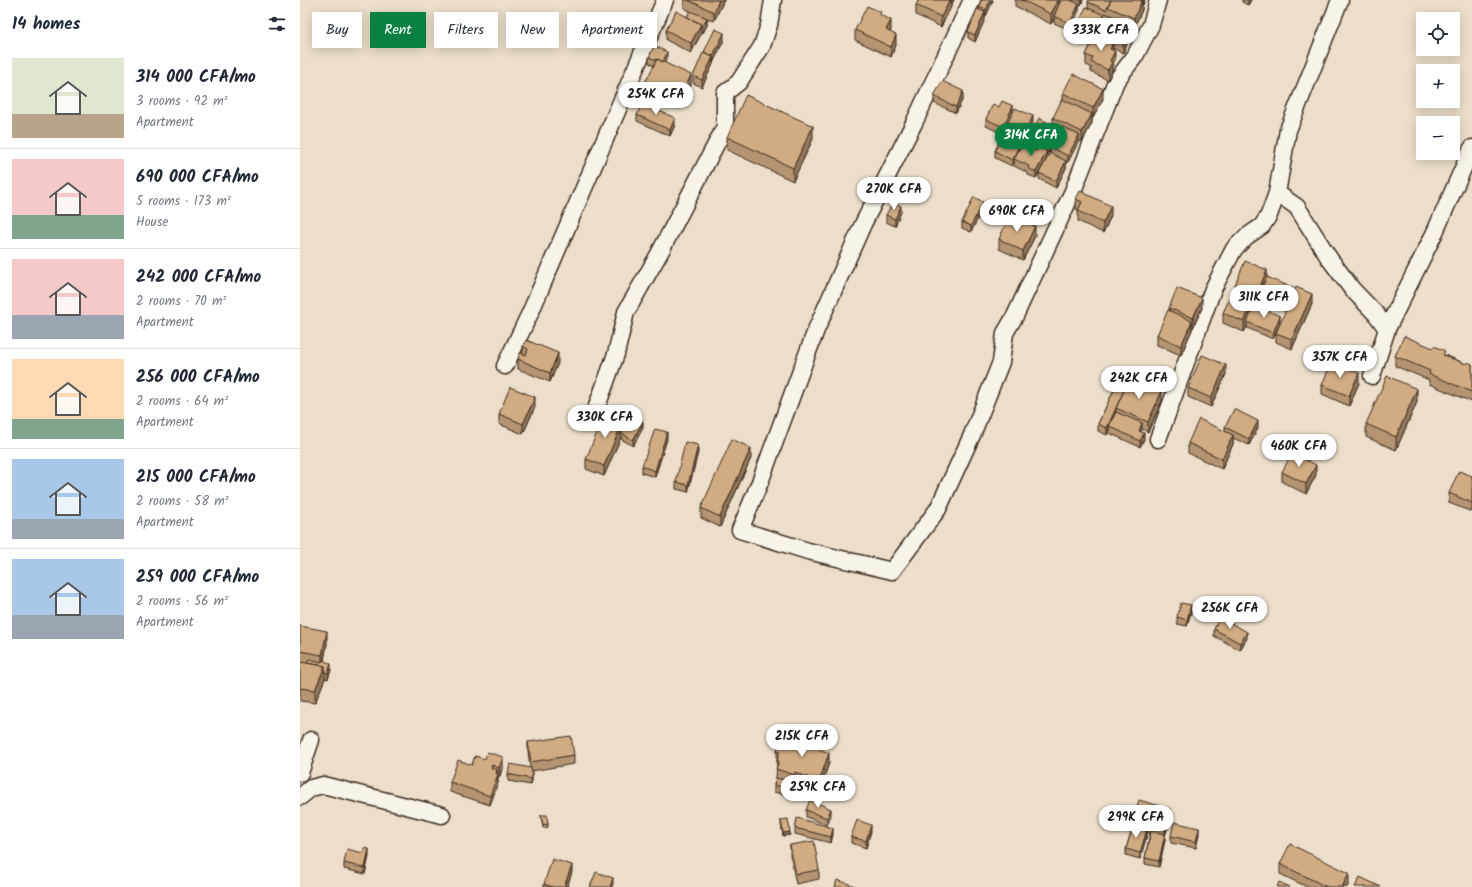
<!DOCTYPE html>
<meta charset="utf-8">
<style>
:root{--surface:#fff;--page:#f6f6f7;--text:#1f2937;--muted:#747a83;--line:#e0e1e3;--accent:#0b8043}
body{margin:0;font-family:Kalam,sans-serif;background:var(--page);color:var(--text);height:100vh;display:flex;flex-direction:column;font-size:15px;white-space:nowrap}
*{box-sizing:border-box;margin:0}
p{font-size:13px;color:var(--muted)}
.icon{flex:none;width:22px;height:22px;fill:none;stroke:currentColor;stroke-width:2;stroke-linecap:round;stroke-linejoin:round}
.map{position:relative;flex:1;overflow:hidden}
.side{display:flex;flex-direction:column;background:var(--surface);width:300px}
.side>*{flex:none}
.guide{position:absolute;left:12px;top:12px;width:380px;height:36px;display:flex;gap:8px}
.tools{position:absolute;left:1116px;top:12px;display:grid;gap:8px}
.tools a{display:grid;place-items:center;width:44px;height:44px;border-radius:0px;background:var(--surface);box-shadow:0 2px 10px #0003;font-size:20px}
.price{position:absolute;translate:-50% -34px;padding:0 9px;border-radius:14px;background:#fff;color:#222;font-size:13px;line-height:26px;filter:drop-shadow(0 1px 2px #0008)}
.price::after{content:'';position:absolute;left:50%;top:24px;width:12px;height:9px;margin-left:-6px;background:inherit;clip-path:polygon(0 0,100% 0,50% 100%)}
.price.current{background:var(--accent);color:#fff}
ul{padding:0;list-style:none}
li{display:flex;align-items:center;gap:12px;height:100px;padding:0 12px}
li+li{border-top:1px solid var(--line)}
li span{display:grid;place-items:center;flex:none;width:112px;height:80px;border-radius:0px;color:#555}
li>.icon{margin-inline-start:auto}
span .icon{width:48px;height:48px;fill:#fffc;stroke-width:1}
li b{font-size:17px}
h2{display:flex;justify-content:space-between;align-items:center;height:48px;padding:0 12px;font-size:17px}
.chip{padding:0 14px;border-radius:0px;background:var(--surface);box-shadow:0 2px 10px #0003;font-size:14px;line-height:36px}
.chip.current{background:var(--accent);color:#fff}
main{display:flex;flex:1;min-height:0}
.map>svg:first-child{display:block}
</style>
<main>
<section class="side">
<h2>14 homes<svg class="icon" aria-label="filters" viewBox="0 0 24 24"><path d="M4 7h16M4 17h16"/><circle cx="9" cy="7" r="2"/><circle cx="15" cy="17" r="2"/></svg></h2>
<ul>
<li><span style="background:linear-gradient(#dfe7d0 70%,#b9a48a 0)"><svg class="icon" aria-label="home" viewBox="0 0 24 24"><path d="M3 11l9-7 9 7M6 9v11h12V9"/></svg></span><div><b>314 000 CFA/mo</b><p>3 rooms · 92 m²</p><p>Apartment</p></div></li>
<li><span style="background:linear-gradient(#f6c9c9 70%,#7fa58c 0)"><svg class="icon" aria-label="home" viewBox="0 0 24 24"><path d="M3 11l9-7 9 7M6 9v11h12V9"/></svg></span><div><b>690 000 CFA/mo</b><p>5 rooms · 173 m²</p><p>House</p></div></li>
<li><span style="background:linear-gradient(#f6c9c9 70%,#9aa5b1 0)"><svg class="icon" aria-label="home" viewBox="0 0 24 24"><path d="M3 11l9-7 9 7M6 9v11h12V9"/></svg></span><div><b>242 000 CFA/mo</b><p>2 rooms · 70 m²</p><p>Apartment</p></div></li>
<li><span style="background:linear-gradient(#ffd9b3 75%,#7fa58c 0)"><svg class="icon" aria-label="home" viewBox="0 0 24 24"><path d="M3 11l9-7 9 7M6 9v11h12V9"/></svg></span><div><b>256 000 CFA/mo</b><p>2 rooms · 64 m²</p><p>Apartment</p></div></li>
<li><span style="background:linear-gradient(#a9c7e8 75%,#9aa5b1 0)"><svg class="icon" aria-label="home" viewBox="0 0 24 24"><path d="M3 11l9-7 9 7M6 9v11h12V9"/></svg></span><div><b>215 000 CFA/mo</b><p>2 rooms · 58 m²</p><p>Apartment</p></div></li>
<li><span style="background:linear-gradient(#a9c7e8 70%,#9aa5b1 0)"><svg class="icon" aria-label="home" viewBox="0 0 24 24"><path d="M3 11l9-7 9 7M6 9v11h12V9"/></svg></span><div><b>259 000 CFA/mo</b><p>2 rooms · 56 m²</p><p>Apartment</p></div></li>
</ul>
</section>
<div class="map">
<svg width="1172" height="887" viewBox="0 0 1172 887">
<rect width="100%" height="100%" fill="#ecdeca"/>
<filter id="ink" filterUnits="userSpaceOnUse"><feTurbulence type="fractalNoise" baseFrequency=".025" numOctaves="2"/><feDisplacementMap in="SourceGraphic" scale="8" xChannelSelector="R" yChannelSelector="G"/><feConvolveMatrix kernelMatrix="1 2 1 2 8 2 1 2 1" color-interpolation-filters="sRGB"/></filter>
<g filter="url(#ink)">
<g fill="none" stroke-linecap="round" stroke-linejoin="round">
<g stroke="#3b2a1e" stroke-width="19">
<path id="minor" d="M672 0 614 123 563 224 516 330 460 482 440 530 508 551 592 571 638 509 672 435 701 362 705 333 715 316 773 191 816 81 835 56 851 25 858 0
M977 193 997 207 1029 258 1052 289 1076 314 1087 329
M205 366 231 311 365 0
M1072 376 1087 329 1135 232 1172 148
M296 409 316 354 326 312 359 254 425 127V93L439 82 462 46 469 25 473 0
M858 439 913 289 934 249 946 237 962 226 969 215 977 193 988 130 1040 0
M0 773 11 740
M0 797 11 788 23 785 142 815"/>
</g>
<use href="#minor" stroke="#f7f3e8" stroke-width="16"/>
</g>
<path fill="#b49471" stroke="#3b2a1e" d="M384 0H424L414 21 407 18V25L403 33 401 31V34L391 53 366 40V30L387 17 390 11 384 8Z
M619 0H654L641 27 616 15V5Z
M681 0H693L686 16H685V19L675 42 668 38V32L679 9V7Z
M715 0H759V5L761 0H783L781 5 779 4V10L770 30 754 23V18L751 24 715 6Z
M789 0H845L842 5V10L834 28 831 27V34L823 53 813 48 815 60 812 66V72L808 80 791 72V67L786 65V55L793 40 777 33V27L788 8V2Z
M942 0H951L948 5 942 2Z
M581 15 591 30 590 32 596 45 591 57 555 40V30Z
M424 40 413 63V62V64L402 87 393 83V76L404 54V52Z
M349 57 367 59 365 63 391 85 380 109 345 93V83L354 66 349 63Z
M763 93 803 99 793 118 792 117V123L782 142 779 140 768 162 766 161V168L756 188 739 179V173L750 153V150L749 153 747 152V158L736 178 728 175V173L714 166V162L712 166 695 158V151L703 135V134L686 126V119L699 107 713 112 733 122 722 144 736 151 738 148 730 143V137L753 125V118L763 100Z
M634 96 663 98 656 113 634 103Z
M337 115 375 125 370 136 337 121Z
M427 137 513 139 493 181 427 150Z
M776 199 811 216 803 233 778 221V210L776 209Z
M683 208 671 232 662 228V222Z
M601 212 595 226 586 222V215Z
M735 236 723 260 699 249V239Z
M967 277 993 294 985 311 959 300V297L957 303 954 302V305L980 323 973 339 947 328V326L944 332 923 323V313L935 291V285Z
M1012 304 992 349 976 342V333Z
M869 308H902L893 328 892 327V330L881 355 857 345V335L869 311Z
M223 346 258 363 250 382 218 369V359L223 354Z
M1145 355 1166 364H1172V402L1129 384V380L1095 366V356Z
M926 374 911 407 888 397V388Z
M821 375 862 401 848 432 842 429 841 432 844 439 840 447 809 433V430L807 435 798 431V424Z
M1059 383 1049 406 1022 394V385Z
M1117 402 1096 450 1066 437V424Z
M235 407 223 434 199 424V414Z
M324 427 343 428 333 446 321 439V437L304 476 286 469V459Z
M925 427 958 428 949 445 933 438V444L922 469 888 453V443L925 431Z
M367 439 355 477 342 473V466Z
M398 452 388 492 376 489V482Z
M451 458 420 527 401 518V508Z
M982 472 1016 475 1006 494 982 482Z
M1172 476V512L1149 503V493Z
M912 611 908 620 901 617V613Z
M891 612 887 626 877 624V617Z
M0 626 27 644 24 661 31 670 28 679 25 678 15 703 0 701Z
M914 629 947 638 940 650 914 636Z
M228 742 274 755V764L231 771 232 780 231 785 208 781V774L230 768 228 752Z
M492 743 519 749 529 763 519 791 504 786V792L503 799 474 792V785L476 778 477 760V750Z
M175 756 203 767 199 778 198 777V783L190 805 150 792V782L172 765Z
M506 810 531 815 527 825 506 817Z
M241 815 248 824V827L243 828Z
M833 818 870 819 865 836V840L859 867 845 864V858L850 833 847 832V835L840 859 826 855V849L833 825Z
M481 820 490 835 483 836 481 824Z
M495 828 533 834 531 843 495 834Z
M571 831 566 848 551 843V837Z
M899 834 896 848 871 843V836Z
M490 845 519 870V879L496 884 490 855Z
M69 856 65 874 44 869V863Z
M980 864 1049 883 1047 887H1007L980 874Z
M272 872 267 887H244V884Z"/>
<path fill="#92785c" stroke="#3b2a1e" d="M419 0H424L414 21V12Z
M650 0H651V7L641 27V17Z
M651 0H654L651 5Z
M690 0H693L686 16V10Z
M758 0H759V7L754 16V18L751 24V14Z
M781 0H783L781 5Z
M842 0V10L834 28V18Z
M843 0H845L843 5Z
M948 0H951L948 5Z
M779 4V10L770 30V23Z
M685 12V19L675 42V35Z
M407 18V25L403 33V26Z
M591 20V30L586 40V30Z
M401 24V34L391 53V43Z
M831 24V34L823 53V43Z
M424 33V40L413 63V56Z
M596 35V45L591 57V47Z
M813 42V52L810 49Z
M815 51V60L812 66V72L808 80V70L810 61Z
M367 52V59L362 70V63Z
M413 57V64L402 87V80Z
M391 75V85L380 109V99Z
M803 89V99L793 118V108Z
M663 91V98L656 113V107Z
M713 106V113L703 134V127Z
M792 114V123L782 142V132Z
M733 116V122L720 148V142Z
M375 118V125L370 136V130Z
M513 126V139L493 181V168Z
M758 128V134L750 147V150L749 153V146Z
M779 135V141L768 162V156Z
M720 144V150L714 159V162L712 166V160Z
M747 151V158L736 178V172Z
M766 161V168L756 188V181Z
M683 202V208L671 232V226Z
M601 206V212L595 226V219Z
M811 206V216L803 233V223Z
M735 226V236L723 260V251Z
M967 270V280L959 293V297L957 303V294Z
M993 288V294L985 311V305Z
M1012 294V304L992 349V339Z
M902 298V308L893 328V318Z
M954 299V309L947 322V326L944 332V322Z
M980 316V323L973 339V333Z
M892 321V330L881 355V346Z
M258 353V363L250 382V373Z
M926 365V374L911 407V398Z
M1059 373V383L1049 406V396Z
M1117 389V402L1096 450V437Z
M862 391V401L848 432V422Z
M235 397V407L223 434V424Z
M816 408V414L809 426V430L807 435V428Z
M324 419V429L321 433V437L304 476V466Z
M958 421V428L949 445V439Z
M343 422V428L333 446V440Z
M842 423V430L839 437V431Z
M367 432V439L355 477V471Z
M844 433V439L840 447V441Z
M933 435V444L922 469V459Z
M398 445V452L388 492V485Z
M451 448V458L420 527V517Z
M1016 465V475L1006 494V484Z
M891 605V612L887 626V620Z
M912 608V611L908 620V617Z
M27 631V644L22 668V655Z
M947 632V638L940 650V643Z
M31 664V670L28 679V673Z
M25 666V679L15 703V690Z
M529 753V763L519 791V782Z
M203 757V767L199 778V768Z
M197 770 198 783 190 805V796Z
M232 773V780L231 785V779Z
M504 785V792L503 799V792Z
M531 809V815L527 825V818Z
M870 809V819L865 836V840L859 867V861L865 835V828Z
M571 825V831L566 848V841Z
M533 828V834L531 843V837Z
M899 828V834L896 848V842Z
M847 829V835L840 859V853Z
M490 832V835L483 836V833Z
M69 849V856L65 874V868Z
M272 865V872L267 887H264Z
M1049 873V883L1047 887H1042Z
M313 878V884L312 887H310Z"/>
<path fill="#d1ac83" stroke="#3b2a1e" d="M388 0H419L414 12Z
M619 0H650L641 17 616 5Z
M681 0H690L686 10 679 7Z
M722 0H758L751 14Z
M761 0H770L779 4 770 23 754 16Z
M789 0H811L806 10 788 2Z
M811 0H842L834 18 808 7Z
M567 6 581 12 580 15 591 20 586 30 596 35 591 47 555 30Z
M786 7 804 15 795 35 777 27Z
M677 9 685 12 675 35 668 32Z
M376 11 401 24 391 43 366 30Z
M390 11 407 18 403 26 401 25V24L387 17Z
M805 13 831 24 823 43 797 31Z
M415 29 424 33 413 56 404 52Z
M796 34 813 42 810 49 815 51 810 61 812 62 808 70 791 62 793 58 786 55Z
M354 46 367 52 363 62 357 59 356 60 349 57Z
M403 53 413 57 402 80 393 76Z
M357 59 391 75 380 99 345 83Z
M773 74 803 89 793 108 763 93Z
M642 81 663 91 656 107 634 96Z
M446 95 513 126 493 168 427 137Z
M762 99 792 114 782 132 753 118Z
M702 101 713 106 703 127 686 119 693 104 699 107Z
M342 103 375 118 370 130 337 115Z
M715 108 733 116 720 142 703 133Z
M739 118 758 128 749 146 730 137Z
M761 126 779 135 768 156 750 147Z
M702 135 720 144 712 160 695 151Z
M722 144 736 151 738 147 747 151 736 172 728 168 729 166 714 159Z
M750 153 766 161 756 181 739 173Z
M780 191 811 206 803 223 778 211 782 202 776 199Z
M674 197 683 202 671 226 662 222Z
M593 202 601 206 595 219 586 215Z
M710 215 735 226 723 251 699 239Z
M945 261 967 270 957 294 935 285Z
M967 277 993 288 985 305 959 293Z
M996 287 1012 294 992 339 976 333Z
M877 288 902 298 893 318 869 308Z
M933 290 954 299 944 322 923 313Z
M954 305 980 316 973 333 947 322Z
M868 310 892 321 881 346 857 335Z
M1104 336 1133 348 1134 346 1145 351 1143 355 1166 364 1167 362 1172 364V392L1129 374 1130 371 1095 356Z
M226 340 258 353 250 373 218 359 220 353 226 355 228 349 223 346Z
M902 355 926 365 911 398 888 388Z
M1032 361 1059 373 1049 396 1022 385Z
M821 375 829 379 807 428 798 424Z
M1087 376 1117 389 1096 437 1066 424Z
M830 377 862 391 848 422 816 408Z
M210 387 235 397 223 424 199 414Z
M934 409 958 421 949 439 925 427Z
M306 411 324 419 304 466 286 459Z
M816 412 842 423 839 431 844 433 840 441 809 426Z
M331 415 343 422 333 440 321 433Z
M899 419 933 435 922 459 888 443Z
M355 429 367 432 355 471 342 466Z
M432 439 451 448 420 517 401 508Z
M385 442 398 445 388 485 376 482Z
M992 453 1016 465 1006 484 982 472Z
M1159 471 1172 476V503L1149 493Z
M881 603 891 605 887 620 877 617Z
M905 605 912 608 908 617 901 613Z
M920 617 947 632 940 643 914 629Z
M0 626 27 631 22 655 0 651Z
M9 659 22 662 23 660 31 664 28 673 25 672V666L7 663Z
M0 662 25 666 15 690 0 688Z
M271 736 274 755 231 762 228 742Z
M495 736 519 745V749L529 753 519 782 495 772V775L476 769 479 761H477L480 751 477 750 481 739 492 743Z
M187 752 203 757 199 768 192 765 191 768 197 770 196 773 198 774 190 796 150 782 158 760 172 765 175 756 185 759Z
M210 764 231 768 232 773 231 779 208 774Z
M476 778 504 785 503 792 474 785Z
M510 800 531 809 527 818 506 810Z
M839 800 870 809 865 828 833 818Z
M241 815H247L248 824 243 825Z
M497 818 533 828 531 837 495 828Z
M488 819 490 832 483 833 481 820Z
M557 820 571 825 566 841 551 837Z
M874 822 899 828 896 842 871 836Z
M833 825 847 829 840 853 826 849Z
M851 831 865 834 859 861 845 858Z
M514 841 519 870 496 874 490 845Z
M990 844 1049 873 1042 887H1027L980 864Z
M64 848 69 849 65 868 44 863 47 849 63 853Z
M252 859 272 865 264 887H253L244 884Z
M296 872 313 878 310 887H290Z
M1060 877 1081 887H1055Z
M537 880 555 886V887H535Z
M979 882 990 887H977Z"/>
</g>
</svg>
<div class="tools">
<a><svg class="icon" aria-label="locate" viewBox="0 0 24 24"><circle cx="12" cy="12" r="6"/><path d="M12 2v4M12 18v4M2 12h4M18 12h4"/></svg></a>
<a>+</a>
<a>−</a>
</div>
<b class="price" style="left:801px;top:52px">333K CFA</b>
<b class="price" style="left:356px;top:116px">254K CFA</b>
<b class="price current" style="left:731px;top:157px">314K CFA</b>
<b class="price" style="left:594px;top:211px">270K CFA</b>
<b class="price" style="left:717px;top:233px">690K CFA</b>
<b class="price" style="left:964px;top:319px">311K CFA</b>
<b class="price" style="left:1040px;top:379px">357K CFA</b>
<b class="price" style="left:839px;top:400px">242K CFA</b>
<b class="price" style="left:305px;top:439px">330K CFA</b>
<b class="price" style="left:999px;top:468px">460K CFA</b>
<b class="price" style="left:930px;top:630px">256K CFA</b>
<b class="price" style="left:502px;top:758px">215K CFA</b>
<b class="price" style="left:518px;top:809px">259K CFA</b>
<b class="price" style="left:836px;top:839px">299K CFA</b>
<div class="guide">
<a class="chip">Buy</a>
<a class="chip current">Rent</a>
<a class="chip">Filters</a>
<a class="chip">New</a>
<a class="chip">Apartment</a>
</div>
</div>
</main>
